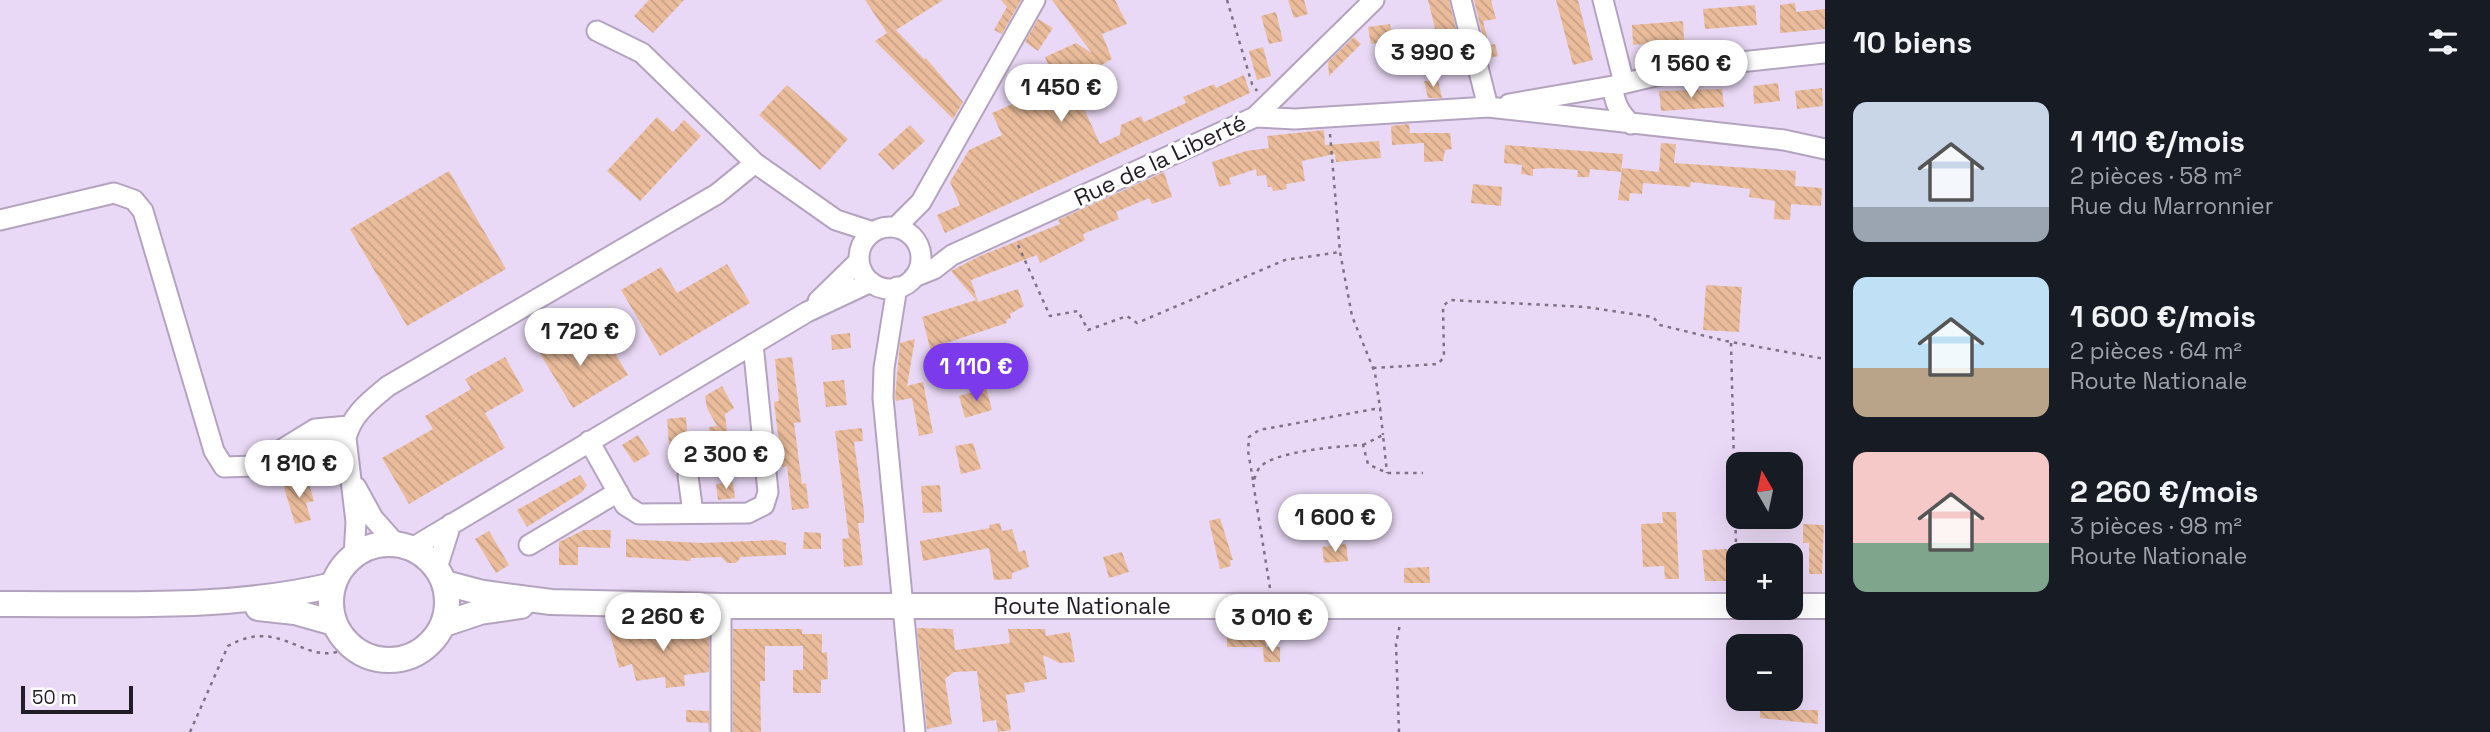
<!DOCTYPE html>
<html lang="fr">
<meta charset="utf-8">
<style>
:root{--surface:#171b24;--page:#242831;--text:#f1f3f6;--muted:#9ea1a6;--accent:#7c3aed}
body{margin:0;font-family:"Space Grotesk",sans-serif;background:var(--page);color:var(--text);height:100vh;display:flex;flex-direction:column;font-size:26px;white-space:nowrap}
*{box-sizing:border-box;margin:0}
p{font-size:23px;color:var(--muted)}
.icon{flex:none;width:38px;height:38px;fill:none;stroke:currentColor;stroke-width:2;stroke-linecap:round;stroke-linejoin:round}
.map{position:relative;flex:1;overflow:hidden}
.sheet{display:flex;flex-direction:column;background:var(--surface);width:665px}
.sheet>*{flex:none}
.needle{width:46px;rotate:351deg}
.fabs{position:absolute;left:1726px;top:452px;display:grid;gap:14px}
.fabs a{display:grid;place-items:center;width:77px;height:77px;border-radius:14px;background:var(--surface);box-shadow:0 7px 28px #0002;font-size:35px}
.scale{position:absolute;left:21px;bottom:18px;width:112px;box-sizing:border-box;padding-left:7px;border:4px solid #221c26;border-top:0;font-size:19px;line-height:24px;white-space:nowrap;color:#221c26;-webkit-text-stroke:5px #fff;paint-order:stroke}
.price{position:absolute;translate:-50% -60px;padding:0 16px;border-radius:24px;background:#fff;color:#222;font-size:23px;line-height:46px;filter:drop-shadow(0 2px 4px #0008)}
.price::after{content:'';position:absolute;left:50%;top:42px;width:21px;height:16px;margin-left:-10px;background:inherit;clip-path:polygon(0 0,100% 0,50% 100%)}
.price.on{background:var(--accent);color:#fff}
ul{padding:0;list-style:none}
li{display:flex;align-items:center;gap:21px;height:175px;padding:0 28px}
li span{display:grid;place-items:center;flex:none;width:196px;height:140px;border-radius:14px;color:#555}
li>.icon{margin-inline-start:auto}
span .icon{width:84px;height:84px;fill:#fffc;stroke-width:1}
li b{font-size:30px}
h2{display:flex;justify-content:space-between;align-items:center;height:84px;padding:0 28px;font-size:30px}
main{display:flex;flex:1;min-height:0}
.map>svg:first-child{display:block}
</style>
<main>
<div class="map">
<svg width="1825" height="732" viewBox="0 0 1825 732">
<defs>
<pattern id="building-back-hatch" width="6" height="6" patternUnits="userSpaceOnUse" patternTransform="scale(1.75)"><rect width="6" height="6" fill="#eabc9b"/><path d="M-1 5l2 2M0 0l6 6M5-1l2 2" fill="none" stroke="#c8a185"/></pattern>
</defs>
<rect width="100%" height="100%" fill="#ead9f6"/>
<path fill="url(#building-back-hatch)" d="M649 0H684L653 33 634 16Z
M865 0H943L896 30 924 59 926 58 963 102 953 119 875 41 887 33Z
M1001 0H1021L1002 34 994 30 1007 7Z
M1052 0H1115L1127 24 1102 34 1112 59 1072 82 1100 144 1120 135 1121 125 1141 116 1144 122 1186 103 1183 97 1214 84 1216 88 1244 75 1250 93 945 233 937 215 960 205 950 182 969 150 1002 135 992 113 1027 98 1022 87 1052 74 1045 57 1076 43 1092 53Z
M1288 0H1304L1308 14 1294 18Z
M1428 0H1449L1463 58 1453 67 1445 69Z
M1474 0H1491L1496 19 1483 21 1489 45 1495 44 1498 56 1488 58Z
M1556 0H1578L1593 60 1573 65Z
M1795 3 1796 12 1825 9V29L1780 33V5Z
M1755 5 1757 25 1705 29 1703 9Z
M1276 12 1283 41 1269 44 1261 16Z
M1038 19 1053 28 1038 51 1025 42Z
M1683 21 1684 41 1633 45 1632 25Z
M1390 24 1393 41 1371 44 1368 27Z
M1354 37 1361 44 1329 76 1328 62Z
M1263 47 1271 76 1257 80 1249 51Z
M1438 80 1442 98H1428L1424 81Z
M1778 83 1780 101 1754 104 1753 86Z
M787 85 848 139 820 170 759 115Z
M1822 88 1823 106 1797 109 1795 91Z
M1722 89 1724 107 1661 111 1659 91Z
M657 117 673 132 684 120 701 136 640 201 607 171Z
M1409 124 1410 133H1450L1452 149 1445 150 1443 161 1424 162V143L1392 145 1391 126Z
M910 125 925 141 893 170 878 154Z
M1324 130 1325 145 1379 141 1381 158 1336 162 1335 154 1302 161 1305 181 1286 184 1287 189 1273 191 1272 187H1268L1266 175 1257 176 1256 169 1229 178 1231 184 1219 187 1212 162 1246 151 1269 148 1267 136Z
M1661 143 1676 144 1674 163 1796 171 1795 186 1822 188 1821 206 1791 204 1790 220 1774 219 1775 201 1749 197 1750 189 1691 182 1690 187 1643 183 1642 194 1630 193 1629 201 1618 200 1622 168 1659 172Z
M1505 145 1623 154 1621 172 1590 169 1589 177H1577L1578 170 1549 168 1533 169V176L1521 174 1522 165 1504 163Z
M449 171 506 269 407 326 350 229Z
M1164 172 1172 197 1152 204 1149 198 1116 212 1119 219 1083 234 1085 240 1040 263 1037 255 971 280 978 302 1018 289 1024 306 1010 314 1011 318 1006 320 1007 323 943 344 949 363 935 367 922 317 976 300 951 271 980 256 1060 224 1058 220Z
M1473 184 1502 187 1501 206 1471 203Z
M727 264 750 303 660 356 621 290 661 267 677 293Z
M1706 285 1742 287 1739 332 1703 330Z
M567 328 585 358 609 343 628 375 573 408 536 347Z
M850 333 851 348 832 350 831 335Z
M915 339 907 386 923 382 933 433 919 436 912 398 896 401 895 398 900 343Z
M505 357 524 391 485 413 505 448 409 504 382 458 433 429 425 416 471 389 465 379Z
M792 357 801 422 794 423 802 484 806 483 809 508 792 510 787 466 782 467 774 402 779 401 775 359Z
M844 380 847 405 826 407 823 382Z
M722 386 734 408 725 414 730 459 714 461 709 427 717 426 707 408 705 396Z
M986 388 992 410 965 418 959 396Z
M686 417 688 443 669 445 667 419Z
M862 428 863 441 854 442 864 511V523H858L863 565 844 567 842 539 849 538 835 431Z
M638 435 650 454 634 463 622 445Z
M973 443 981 469 961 474 955 446Z
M580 475 587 485 582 492 527 527 517 510Z
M299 479 301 486 309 484 314 501 306 503 311 520 295 524 283 484Z
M733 482 735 498 718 500 716 484Z
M940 485 942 512 923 513 921 486Z
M1662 512H1676L1679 579H1665L1664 566 1643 567 1641 524 1663 523Z
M1220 518 1233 560H1230L1231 566 1220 569 1209 521Z
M1000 523 1002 531 1012 529 1019 552 1025 550 1029 567 1012 573V579L994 580 989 548 923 561 920 541 990 528 989 525Z
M1803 524 1824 525 1822 574H1809V543H1803Z
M584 530H611L610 548 578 547V565H559V542Z
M489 531 509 565 496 573 475 539Z
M804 532 821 533V549H803Z
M626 539 702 543 777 540 786 543V555L741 557 736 563H727L721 557 691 558V561L626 557Z
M1346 544 1348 561 1324 563 1322 547Z
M1727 549 1728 581H1705L1702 550Z
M1122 552 1129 572 1109 578 1103 557Z
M1429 567 1430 583H1404V568Z
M647 628 649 635 674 628H709V672L684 675 685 686 666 688 665 677 636 681 632 664 619 668 609 629Z
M917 628 953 629 955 650 1010 643 1008 629H1045L1046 636 1070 632 1075 662 1060 663 1043 655 1047 679 1024 683 1025 692 1006 695 1011 730 998 732 996 720 983 722 977 671 954 672 945 679 952 724 927 729Z
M1266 628V647H1227V629Z
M733 629H802V634H822V653L827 652 828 679 821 680V693H793V670H803V646H765V681H760L761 732H733Z
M1263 647H1280V662H1264Z
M686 710 709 711V732L708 723 686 722Z
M1760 710H1818V724L1760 718Z"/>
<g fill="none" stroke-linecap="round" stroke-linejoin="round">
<g stroke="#b4a3bf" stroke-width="23">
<path id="minor" d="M1461 0 1488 107
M1603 0 1624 83
M597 31 642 53 755 163 836 220 873 232
M1613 86C1614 103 1619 112 1631 124
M1509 104 1613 86 1693 67 1825 53
M1255 117 1295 119 1488 107 1784 140 1825 149
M0 220 114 193 134 200 143 211 214 451 224 467 255 466 315 429 349 426
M896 227 921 202 1035 0
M859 258a31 31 0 1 1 62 0a31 31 0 1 1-62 0Z
M914 277 934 269 952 255 1255 117 1374 0
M897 287 884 368 883 398 915 732
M818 301 859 261
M589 441 625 505 639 514 748 513 764 505 768 492 753 344
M287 447 346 444
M688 476 693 513
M356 487 373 518 396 544
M529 545 618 492
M412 548 807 312 871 282
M354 556 356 522 346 438C352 414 370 401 388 386L717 194 755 163
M437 568 451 524
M721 606V732"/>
</g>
<g stroke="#b4a3bf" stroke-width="28">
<g id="major">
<circle cx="389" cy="602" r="58"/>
<path id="s1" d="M445 583 483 593 551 602 721 606H1738"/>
<path d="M0 604C111 603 225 611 333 585"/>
<path d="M1790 606H1825"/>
<path d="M258 608 295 612 334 623"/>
<path d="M444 624 480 612 521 606"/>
</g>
</g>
<path stroke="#7d7285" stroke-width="2.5" stroke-dasharray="3.5 5" stroke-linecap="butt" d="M1227 0 1252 84 1257 91
M1330 134 1340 252 1352 316 1375 373 1380 408
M1018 245 1050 316 1078 311 1088 330 1127 316 1137 323 1285 260 1340 252
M1731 343 1737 585
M1373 368 1438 364 1444 357 1443 306 1450 300 1586 307 1653 317 1660 325 1726 341 1825 359
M1363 445 1383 435 1387 473
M1253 480 1248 451 1249 437 1259 430 1380 408 1383 435
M1270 588 1253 482C1255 478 1257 470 1260 467 1275 451 1341 446 1363 445L1368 464 1387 473H1423
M190 732 228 646C284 614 307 673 350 646
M1399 732 1396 644 1400 624"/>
<use href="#minor" stroke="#fff" stroke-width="19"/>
<use href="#major" stroke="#fff" stroke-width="24"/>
</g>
<g text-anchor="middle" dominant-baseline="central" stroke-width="6" stroke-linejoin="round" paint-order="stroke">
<g font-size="23" fill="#221c26" stroke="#fff">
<text transform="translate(1160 160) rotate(-25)">Rue de la Liberté</text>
<text stroke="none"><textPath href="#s1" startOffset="639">Route Nationale</textPath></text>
</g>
</g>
</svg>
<div class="fabs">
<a><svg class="needle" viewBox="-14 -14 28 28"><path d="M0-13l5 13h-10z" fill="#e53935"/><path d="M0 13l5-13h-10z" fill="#9ea1a6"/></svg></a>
<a>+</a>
<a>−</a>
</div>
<div class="scale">50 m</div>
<b class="price" style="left:1433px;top:89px">3 990 €</b>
<b class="price" style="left:1691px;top:100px">1 560 €</b>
<b class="price" style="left:1061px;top:124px">1 450 €</b>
<b class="price" style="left:580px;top:368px">1 720 €</b>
<b class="price on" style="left:976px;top:403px">1 110 €</b>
<b class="price" style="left:726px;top:491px">2 300 €</b>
<b class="price" style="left:299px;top:500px">1 810 €</b>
<b class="price" style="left:1335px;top:554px">1 600 €</b>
<b class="price" style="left:663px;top:653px">2 260 €</b>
<b class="price" style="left:1272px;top:654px">3 010 €</b>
</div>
<section class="sheet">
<h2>10 biens<svg class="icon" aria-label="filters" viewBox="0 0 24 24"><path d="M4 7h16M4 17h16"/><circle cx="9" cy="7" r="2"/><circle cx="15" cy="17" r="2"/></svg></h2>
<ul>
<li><span style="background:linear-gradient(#c9d6e8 75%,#9aa5b1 0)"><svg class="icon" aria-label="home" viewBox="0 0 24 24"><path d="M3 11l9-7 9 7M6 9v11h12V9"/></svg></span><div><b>1 110 €/mois</b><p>2 pièces · 58 m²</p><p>Rue du Marronnier</p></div></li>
<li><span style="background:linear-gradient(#bfe0f5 65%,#b9a48a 0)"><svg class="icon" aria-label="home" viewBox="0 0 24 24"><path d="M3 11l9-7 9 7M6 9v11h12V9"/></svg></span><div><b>1 600 €/mois</b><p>2 pièces · 64 m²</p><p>Route Nationale</p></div></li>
<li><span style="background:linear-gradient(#f6c9c9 65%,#7fa58c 0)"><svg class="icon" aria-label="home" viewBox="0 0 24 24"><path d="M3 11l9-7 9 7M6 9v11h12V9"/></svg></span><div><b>2 260 €/mois</b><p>3 pièces · 98 m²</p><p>Route Nationale</p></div></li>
</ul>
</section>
</main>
